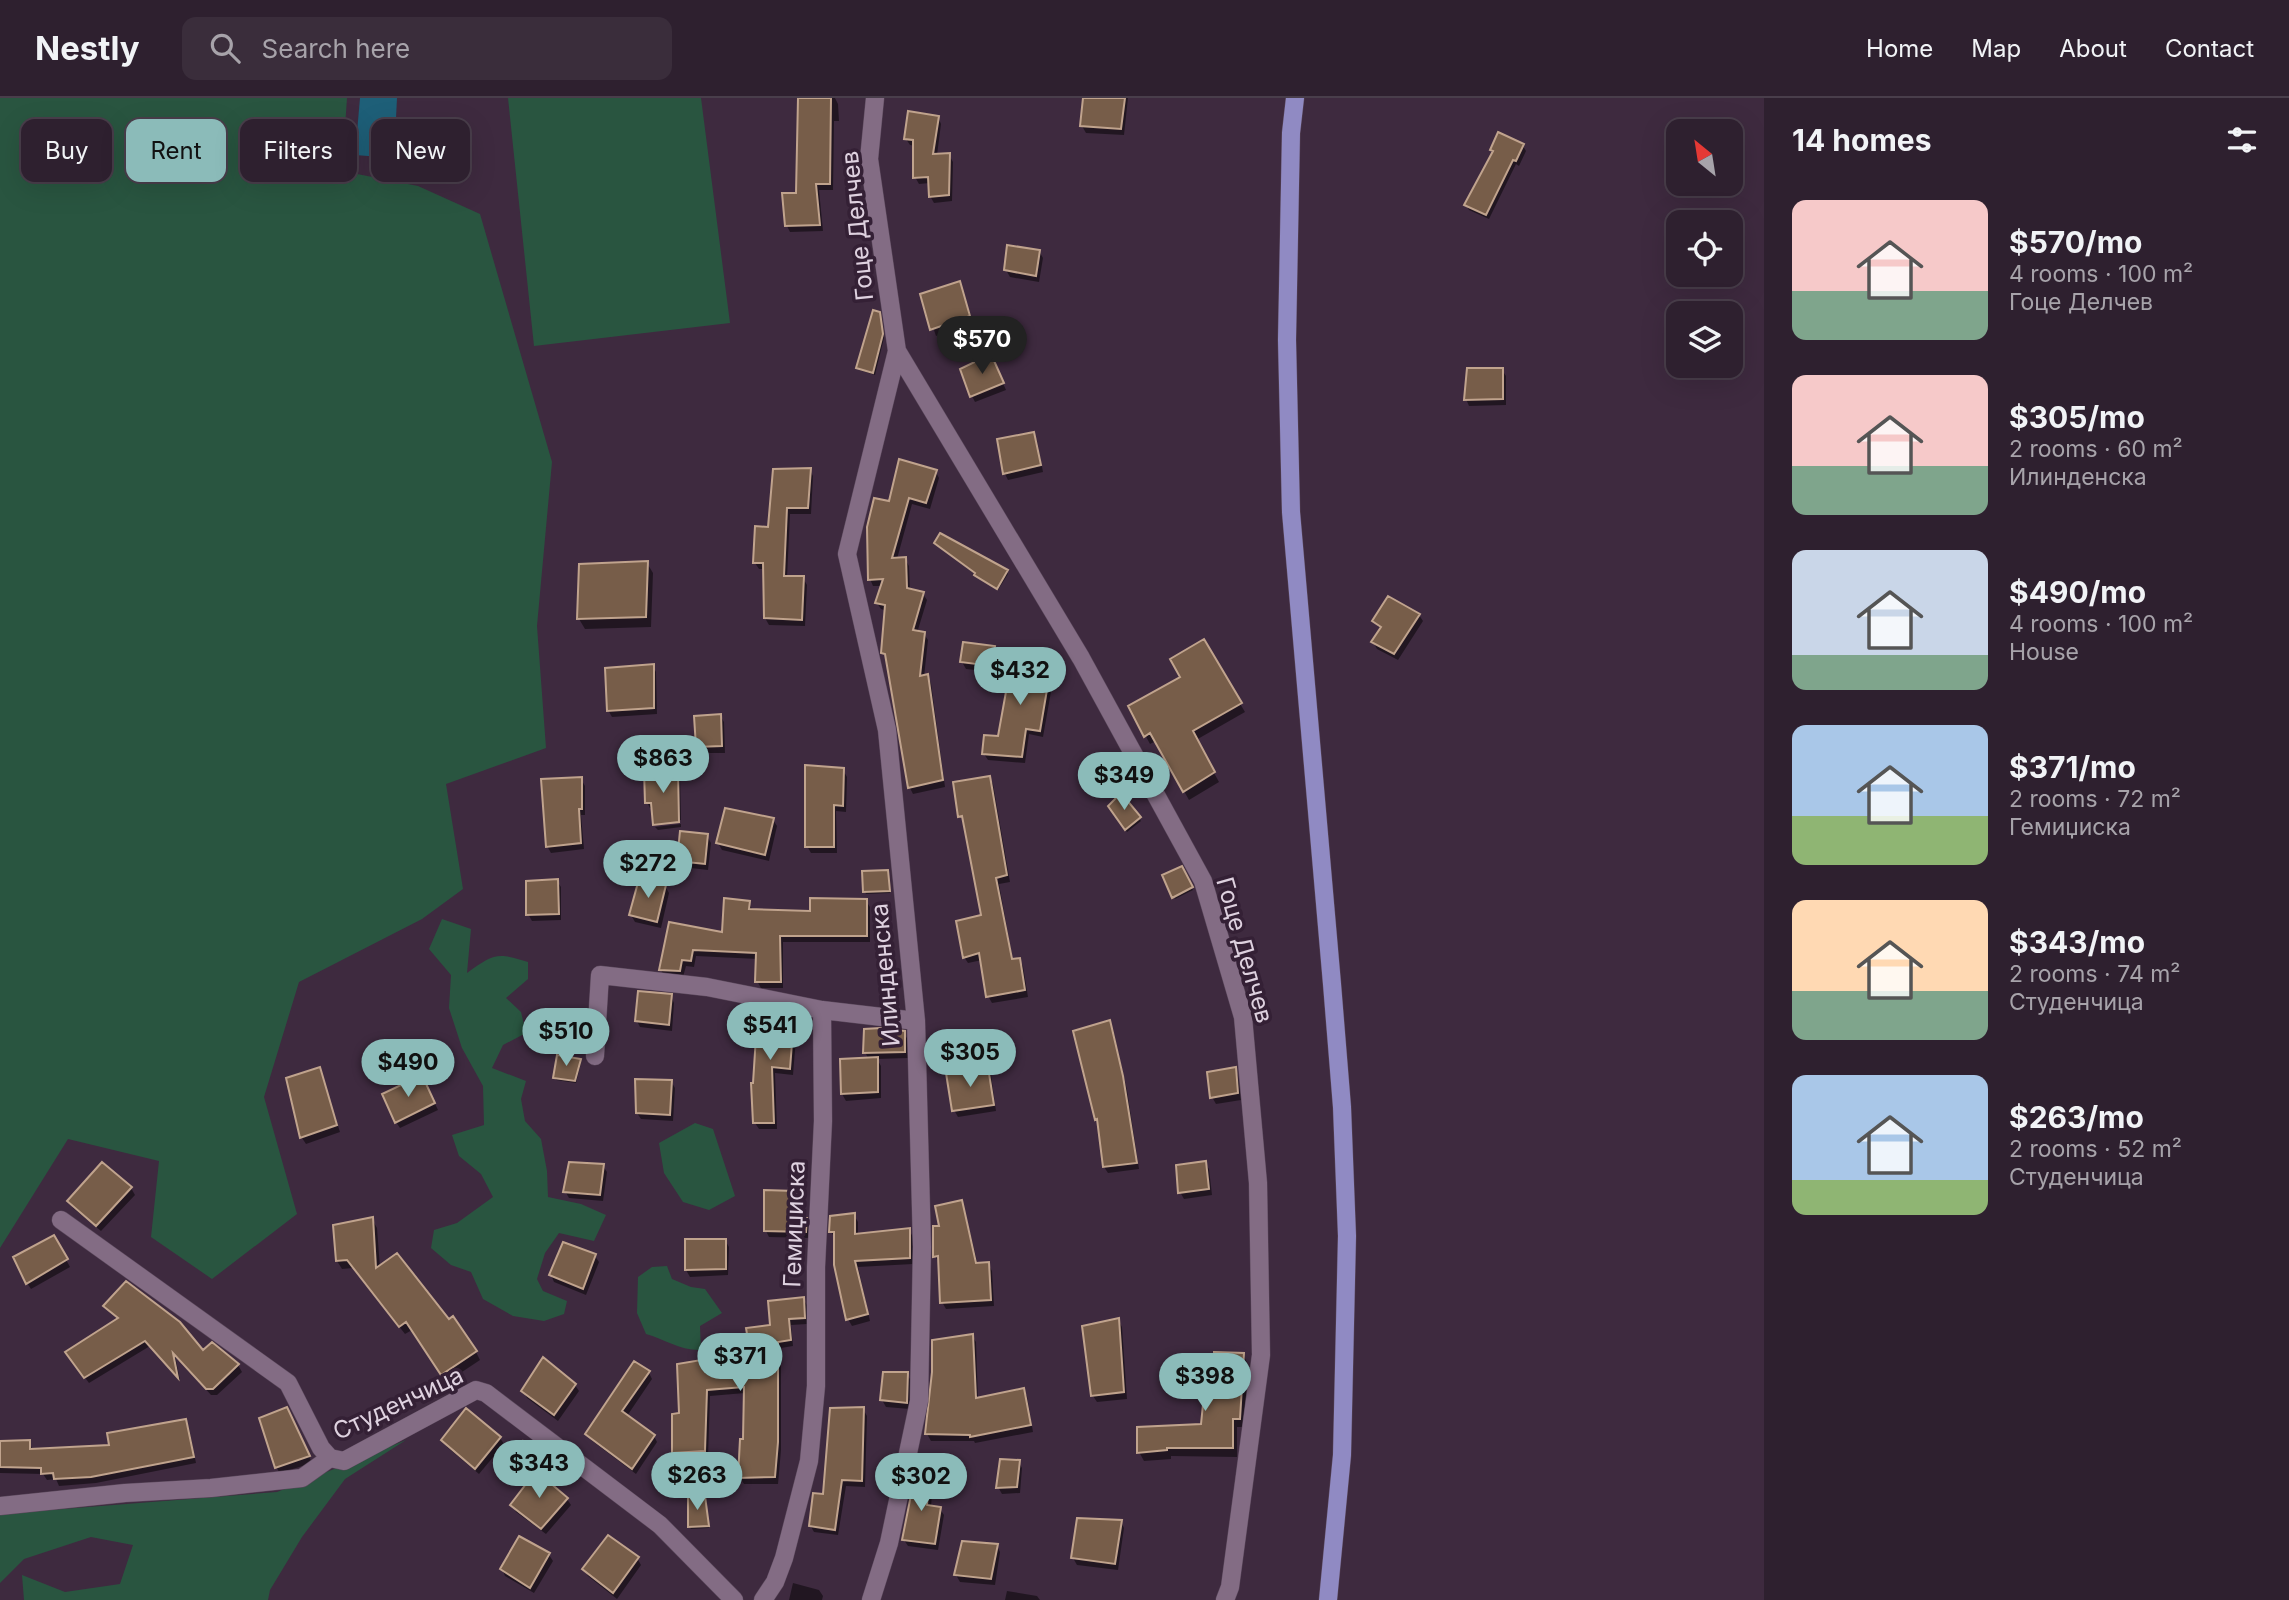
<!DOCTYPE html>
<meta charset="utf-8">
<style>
:root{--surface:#2e202f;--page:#3a2d3b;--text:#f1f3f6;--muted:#a7a3aa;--line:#493e4b;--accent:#8bbbb9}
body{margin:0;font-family:Inter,sans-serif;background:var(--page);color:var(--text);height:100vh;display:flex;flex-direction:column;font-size:26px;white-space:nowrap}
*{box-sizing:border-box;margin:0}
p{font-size:23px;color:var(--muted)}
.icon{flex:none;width:38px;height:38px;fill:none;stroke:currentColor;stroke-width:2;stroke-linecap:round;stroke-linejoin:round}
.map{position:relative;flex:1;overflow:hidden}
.side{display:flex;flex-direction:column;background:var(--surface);width:525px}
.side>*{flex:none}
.banner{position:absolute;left:21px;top:21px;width:665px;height:63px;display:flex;gap:14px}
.needle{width:46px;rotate:330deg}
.buttons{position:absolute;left:1666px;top:21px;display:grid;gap:14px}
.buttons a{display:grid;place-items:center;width:77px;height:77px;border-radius:14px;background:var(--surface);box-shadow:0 7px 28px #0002,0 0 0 2px var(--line);font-size:35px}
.price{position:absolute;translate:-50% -60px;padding:0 16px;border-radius:24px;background:var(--accent);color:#111;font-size:23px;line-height:46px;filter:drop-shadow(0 2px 4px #0008)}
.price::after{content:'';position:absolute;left:50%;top:42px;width:21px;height:16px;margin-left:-10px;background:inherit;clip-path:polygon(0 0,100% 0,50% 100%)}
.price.on{background:#222;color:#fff}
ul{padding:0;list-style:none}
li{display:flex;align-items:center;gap:21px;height:175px;padding:0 28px}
li span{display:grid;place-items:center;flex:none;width:196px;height:140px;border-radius:14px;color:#555}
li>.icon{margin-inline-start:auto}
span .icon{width:84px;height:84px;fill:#fffc;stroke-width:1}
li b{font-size:30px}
h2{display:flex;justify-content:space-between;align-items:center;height:84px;padding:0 28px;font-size:30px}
.chip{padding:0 24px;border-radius:14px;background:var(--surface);box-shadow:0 7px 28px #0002,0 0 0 2px var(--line);font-size:24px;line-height:63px}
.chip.on{background:var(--accent);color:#111}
header{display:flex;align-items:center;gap:42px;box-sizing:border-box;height:98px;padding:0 35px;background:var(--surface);border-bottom:2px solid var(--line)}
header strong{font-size:33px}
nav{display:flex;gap:38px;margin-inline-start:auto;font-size:24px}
.search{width:490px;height:63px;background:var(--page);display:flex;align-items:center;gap:18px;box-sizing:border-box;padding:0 24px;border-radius:14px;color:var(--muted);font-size:26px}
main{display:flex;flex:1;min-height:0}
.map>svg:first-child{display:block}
</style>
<header>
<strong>Nestly</strong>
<div class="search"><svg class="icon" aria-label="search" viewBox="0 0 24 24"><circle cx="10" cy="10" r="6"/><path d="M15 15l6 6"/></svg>Search here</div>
<nav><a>Home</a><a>Map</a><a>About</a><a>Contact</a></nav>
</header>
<main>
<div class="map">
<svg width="1764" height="1502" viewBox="0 0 1764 1502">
<rect width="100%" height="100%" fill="#3e2a3f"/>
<path fill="#295540" d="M0 0H347L342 73 418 88 480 116 552 364 537 528 546 650 446 686 463 791 422 821 299 884 264 999 297 1116 212 1181 151 1139 159 1063 68 1041 0 1150Z
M508 0H701L730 225 534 248Z
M442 821 471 831 467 875C494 856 496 854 528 864V881L506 900 521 914 526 935 503 947 492 970 526 983 521 1001 525 1023 541 1041 547 1073 548 1099 581 1106 606 1117 594 1143 559 1135 545 1155 537 1181 543 1193 567 1203 564 1216 544 1223 513 1218 483 1201 471 1174 451 1167 431 1150 434 1132 457 1125 493 1099 481 1076 459 1058 452 1037 484 1027 483 988 462 950 449 910 451 877 429 851Z
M695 1025 713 1031 735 1098 709 1112 683 1104 664 1075 659 1045Z
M667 1168 672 1181 691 1189 705 1191 722 1215 700 1228 701 1252C681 1253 664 1241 646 1236L637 1215 638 1179 652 1169Z
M406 1342 345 1381 302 1439 270 1492 268 1502H24L22 1477 65 1494 120 1486 133 1447 91 1439 24 1461 0 1485V1416L277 1394Z"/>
<path fill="#1e5f78" d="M360 0H397L394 60 355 57Z"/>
<path fill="#0007" d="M800 0H835L838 6 839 23H834L833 92H819L823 133 790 134 787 128 798 97Z
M1084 0H1128L1124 37 1086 35 1082 28Z
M938 19 941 26 937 57H949L953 64 952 103 934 105 930 98V85L919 86 915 79V48L910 47 906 41Z
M1523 48 1526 53 1519 68 1516 66 1489 121 1469 112 1466 107 1494 55 1492 52Z
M1039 153 1043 160 1039 184 1010 179 1006 172Z
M959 185 973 225 936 238 922 197Z
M880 219 884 240 875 277 859 272 858 269Z
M994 265 1006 292 975 304 972 298Z
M1502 272 1506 278V307L1469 308 1466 301Z
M1033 336 1037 342 1043 374 1008 382 1005 376 999 342Z
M810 372 813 378 811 416H790L787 480H803L807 487 805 528 769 527 765 520V471H759L755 465 770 430Z
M936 374 939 380 930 411 912 406 897 461H905L909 468 910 493 923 496 927 502 917 535 924 536 928 542 924 579 927 578 931 585 945 689 913 696 910 690 888 562 883 555 887 513 881 511 877 505 882 488H873L870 481 891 405Z
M938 447 1007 474 1008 476 998 492 978 480 976 477Z
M647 465 653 475 651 529 585 531 579 521Z
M1419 517 1423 523 1398 562 1377 551 1373 544 1381 532 1374 523Z
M1203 543 1245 614 1196 642 1219 684 1189 702 1156 643 1150 646 1130 609 1182 580Z
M994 549 998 556 995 574 966 571 962 564Z
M1043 561 1046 567 1043 581 1048 582 1052 588 1043 639 1029 636 1025 665 988 662 984 656 999 640Z
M653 568 656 574 657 616 612 619 608 612Z
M720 617 724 624 725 655H702L698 649Z
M677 672 680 677 681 722 654 725 653 710H650L647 704Z
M843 672 847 679 846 714 836 713 837 755H811L807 748Z
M989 679 993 686 1010 784 999 786 1013 863 1019 862 1023 868 1028 899 992 905 988 898 982 862 968 865 964 859 983 819 965 725 960 718Z
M581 681 585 688V717H581L584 751 551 755 547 748Z
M1110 708 1139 720 1141 723 1127 734Z
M773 722 777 728 769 763 722 752 718 745Z
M681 726V729L658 732 655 729Z
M707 738 711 745 708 772 682 769 679 763Z
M1181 771 1193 792 1175 801 1164 778Z
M887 774 890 795 866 796 865 794Z
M557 783 561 789V822L532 823 528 816Z
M665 788 669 795 661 830 635 824 631 817Z
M866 803 870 809V844H783V890H761L757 883 758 861 696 858 694 869 686 868 683 879 664 878 661 872 671 826 723 836 749 805 752 811 812 815Z
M671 898 674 905 672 933 640 929 637 923Z
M793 921 797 928 793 977 775 975 777 1031H759L755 1025 752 986Z
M1109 925 1113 931 1127 992 1139 1071 1108 1075 1104 1069 1100 1026 1075 934Z
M904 935 908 942V960L877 961 881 968V1000L846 1003 842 996V963L869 962 865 954Z
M580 962 581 965 576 985 556 982 555 980Z
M319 971 340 1034 306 1046 302 1040 288 981Z
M987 971 991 977 996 1013 958 1019 954 1012Z
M1235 971 1238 978 1241 1002 1216 1006 1212 999Z
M671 983 675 990 673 1023 641 1021 637 1015Z
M425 985 438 1012 400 1030 396 1024Z
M1205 1065 1209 1071 1212 1097 1184 1101 1180 1094Z
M102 1066 131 1090 135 1097 101 1133 73 1110 70 1103Z
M603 1068 607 1074 603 1103 569 1100 565 1093Z
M794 1094 798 1101 800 1122 806 1121 810 1128 809 1140 769 1139 766 1133Z
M961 1104 964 1110 978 1167 988 1166 992 1173 994 1208 946 1211 942 1204 939 1165 935 1158 942 1129Z
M854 1117 858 1124V1137L909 1132 913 1139V1166L858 1169 870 1223 852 1228 848 1221 835 1140 831 1134Z
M372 1121 377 1130 380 1170 476 1254 480 1262 447 1284 412 1232 405 1236 353 1170 342 1171 337 1163Z
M54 1139 70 1169 31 1191 27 1185Z
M725 1142 729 1149 728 1177 690 1179 686 1172 687 1143Z
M595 1158 599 1164 586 1197 554 1184 551 1177Z
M803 1201 807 1207V1226L791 1227 793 1248 781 1250V1352L778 1386H744L740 1380 744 1343 745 1295 710 1298 708 1360 677 1361 674 1354 681 1317 679 1267 752 1256 772 1228Z
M106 1208 203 1255 212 1246 238 1267 242 1274 217 1297H211L175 1257 180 1282 150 1248 89 1285 71 1261 118 1222Z
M1118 1222 1122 1229 1127 1301 1097 1304 1093 1298 1084 1230Z
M972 1238 976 1244 978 1301 1023 1292 1027 1298 1033 1334 975 1345 974 1343H931L927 1336Z
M1243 1257 1248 1266 1244 1329H1237V1359L1171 1358V1361L1144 1363 1139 1354 1203 1327 1215 1278Z
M649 1275 652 1281 627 1318 654 1338 657 1344 636 1376 591 1342 587 1336Z
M907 1276 911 1283 910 1311 886 1309 882 1302Z
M575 1287 579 1293 558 1323 527 1300 523 1293Z
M863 1311 867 1318 865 1389 846 1388 838 1437 814 1434 810 1427Z
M290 1317 312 1365 280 1375 276 1369Z
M185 1323 189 1330 196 1365 96 1385 59 1388 56 1381 47 1382 43 1376 0 1375V1344H29L33 1352 110 1349Z
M500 1340 504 1346 479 1376 447 1349 443 1342Z
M523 1346 540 1360 544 1367 536 1376 567 1401 571 1407 546 1436 516 1414 512 1407 529 1385 512 1370 509 1364Z
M1018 1363 1022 1370 1020 1395 1002 1396 998 1389Z
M929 1374 933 1381 931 1409 940 1411 944 1417 938 1452 908 1448 904 1442Z
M705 1402 709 1430 691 1431 689 1428Z
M1121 1424 1124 1430 1118 1472 1077 1467 1073 1460Z
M997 1448 1000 1454 995 1487 960 1484 956 1477Z
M549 1457 553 1463 534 1495 505 1478 502 1471Z
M637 1460 641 1467 617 1501 588 1478 584 1472Z
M793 1485 819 1492 823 1498 822 1502H789Z
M1007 1493 1037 1498 1040 1502H1005Z"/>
<path fill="#775d49" stroke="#c0a38d" stroke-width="2" d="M798 0H831L830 86H816L820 127 785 128 782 95H796Z
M1083 0H1125L1121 31 1080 28Z
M908 13 939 18 933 56 950 55 949 97 929 99 928 79 913 80V42L904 41Z
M1498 34 1524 46 1516 63 1513 62 1486 117 1464 107 1493 53 1490 52Z
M1007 147 1040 152 1036 178 1004 172Z
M960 183 970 218 930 232 920 196Z
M873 212 880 214 883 236 873 275 856 270Z
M991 256 1004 285 970 299 960 271Z
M1467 270H1503V301L1464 302Z
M1034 334 1041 367 1003 376 997 341Z
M899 361 937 372 926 405 909 400 892 460 906 459 907 490 924 494 913 532 925 534 920 578 928 576 943 682 908 690 885 556 881 555 885 507 875 505 883 481 868 482 867 429 874 400 889 403Z
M811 370 808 410H787L784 478H804L802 522 764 520 763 465H753L755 428 768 429 773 371Z
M940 435 1008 472 997 491 974 477 975 475 934 445Z
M648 463 646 519 577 521 579 466Z
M1388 498 1420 516 1394 556 1371 544 1381 529 1372 523Z
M1204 541 1242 605 1193 633 1215 674 1183 694 1150 635 1144 639 1128 608 1180 579 1170 561Z
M963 544 995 548 992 568 960 564Z
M1013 555 1044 560 1040 579 1049 580 1040 633 1026 631 1022 659 982 656 984 637 998 638Z
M654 566V610L607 613 605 570Z
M721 616 722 648 696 649 694 618Z
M805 667 844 670 843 708 834 707V749H805Z
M678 670 679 724 653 727 651 705H645L644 672Z
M990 678 1007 777 996 780 1012 861 1020 860 1025 892 986 899 979 855 963 860 956 823 981 817 962 718 958 719 953 684Z
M582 679V711H579L581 745 546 749 541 681Z
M1121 695 1141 719 1125 732 1108 708Z
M725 710 774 720 765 757 716 745Z
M680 733 708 736 705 766 677 763Z
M1182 768 1193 789 1172 800 1162 777Z
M888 772 890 793 863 794 862 773Z
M558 781 559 816 526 817V783Z
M639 781 666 787 657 824 629 817Z
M724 800 750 803 749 811 810 813V800L867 801V838H780L781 884H755L756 855 693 852 691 863 682 862 680 873 659 872 669 824 722 834Z
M638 893 672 896 669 927 635 923Z
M766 915 794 919 790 971 772 969 774 1025H753L751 985H753L757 923H766Z
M1110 922 1123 978 1137 1065 1103 1069 1097 1021 1095 1022 1073 933Z
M881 930 905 933V954L863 955 864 931Z
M557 957 581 961 575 983 553 980Z
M878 959V994L841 996 840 961Z
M320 969 337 1027 300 1040 286 980Z
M988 969 994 1007 952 1013 946 975Z
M1236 969 1238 995 1210 1000 1207 974Z
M422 977 435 1005 395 1025 382 996Z
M635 981 672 982 670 1017 636 1015Z
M1206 1063 1209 1091 1178 1095 1176 1067Z
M102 1064 132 1089 96 1128 67 1103Z
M569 1064 604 1066 600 1097 563 1094Z
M764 1092 795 1093 798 1120H807L806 1134 764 1133Z
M962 1102 976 1165 989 1164 991 1202 940 1205 938 1158 933 1159V1128H939L935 1108Z
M855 1115V1136L910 1130V1160L855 1163 868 1216 846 1222 834 1167V1134H829L830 1118Z
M373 1119 376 1170 397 1155 449 1221 453 1218 477 1253 441 1277 406 1224 399 1229 347 1162 336 1163 333 1127Z
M54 1137 68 1161 26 1186 13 1159Z
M685 1141H726V1171L685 1172Z
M563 1144 596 1156 583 1191 549 1177Z
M126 1183 180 1224 203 1252 212 1244 239 1266 213 1291H206L173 1255 178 1280 145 1243 84 1280 65 1254 118 1220 103 1208Z
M804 1199 805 1220 789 1221 791 1242 778 1244V1344L775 1379 738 1380 740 1341H743L744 1289 707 1292 705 1353 672 1355V1316L679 1315 677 1266 750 1254 746 1230 770 1227 768 1203Z
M1119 1220 1124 1294 1091 1298 1082 1228Z
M973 1236 976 1300 1024 1290 1031 1327 970 1339V1337L925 1336 932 1274V1242Z
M1214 1254 1244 1255 1240 1321H1233V1350H1167V1352L1137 1355V1329L1201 1326 1206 1277H1214Z
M543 1259 576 1286 554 1317 521 1293Z
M634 1263 650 1273 622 1313 655 1337 632 1371 585 1336Z
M883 1274H908L907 1305 880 1302Z
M287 1309 310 1358 275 1370 259 1320Z
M864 1309 862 1383 842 1382 835 1432 809 1428 813 1395 823 1396 830 1310Z
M466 1310 501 1339 475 1371 441 1342Z
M186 1321 194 1359 91 1379 54 1381 53 1375 41 1376V1370L0 1369V1343L30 1342V1351L109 1347 107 1335Z
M523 1343 541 1359 525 1379 507 1363Z
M1000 1361 1020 1362 1017 1389 996 1390Z
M916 1372H930L927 1407 941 1409 935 1446 902 1442Z
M536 1373 568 1400 541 1431 510 1407Z
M688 1398H705L709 1428 688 1429Z
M1077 1420 1122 1422 1115 1466 1071 1460Z
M608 1437 639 1459 613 1495 582 1471Z
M519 1438 550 1455 530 1490 500 1471Z
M962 1443 998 1446 991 1481 954 1477Z"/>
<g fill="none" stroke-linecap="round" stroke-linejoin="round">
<g stroke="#59475a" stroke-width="19">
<path id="minor" d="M875 0 869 61 897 253 1081 560 1203 783 1243 919 1258 1085 1261 1257 1230 1489 1225 1502
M595 958 600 877 707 889 822 912 916 923
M61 1122 288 1285 321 1350 330 1360 344 1363 476 1292 486 1295 660 1427 734 1502
M0 1408 125 1395 211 1390 302 1380 330 1360
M763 1502 775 1484 784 1460 809 1363 816 1288V1169L823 1023 822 912
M871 1502 889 1445 919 1303 922 1149 916 923 887 632 847 456 897 253"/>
</g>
<g stroke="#59475a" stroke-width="19">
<path id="major" d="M1295 0 1291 35 1287 242 1291 414 1332 886 1342 1009 1347 1138 1342 1357 1328 1502"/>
</g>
<use href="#minor" stroke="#836c84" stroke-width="18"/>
<use href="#major" stroke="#908ac3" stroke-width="18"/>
</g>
<g text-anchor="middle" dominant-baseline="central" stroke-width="7" stroke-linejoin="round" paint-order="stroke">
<g font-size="24" fill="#ded1df" stroke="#342035">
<text transform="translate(857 128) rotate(-96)">Гоце Делчев</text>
<text transform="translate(1245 852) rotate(74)">Гоце Делчев</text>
<text transform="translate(885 877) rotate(-95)">Илинденска</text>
<text transform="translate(794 1126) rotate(-88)">Гемиџиска</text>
<text transform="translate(398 1305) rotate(-25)">Студенчица</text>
</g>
</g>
</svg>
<div class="buttons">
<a><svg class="needle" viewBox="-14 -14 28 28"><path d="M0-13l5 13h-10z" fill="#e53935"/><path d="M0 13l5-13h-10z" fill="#a7a3aa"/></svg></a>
<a><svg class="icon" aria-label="locate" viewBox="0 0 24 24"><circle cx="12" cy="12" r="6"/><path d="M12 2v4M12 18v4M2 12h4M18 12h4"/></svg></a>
<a><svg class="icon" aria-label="layers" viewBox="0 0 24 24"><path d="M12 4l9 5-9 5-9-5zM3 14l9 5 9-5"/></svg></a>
</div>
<b class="price on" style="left:982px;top:278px">$570</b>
<b class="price" style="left:1020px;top:609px">$432</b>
<b class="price" style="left:663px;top:697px">$863</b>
<b class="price" style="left:1124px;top:714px">$349</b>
<b class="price" style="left:648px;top:802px">$272</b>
<b class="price" style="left:770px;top:964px">$541</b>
<b class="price" style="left:566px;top:970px">$510</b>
<b class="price" style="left:970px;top:991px">$305</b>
<b class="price" style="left:408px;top:1001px">$490</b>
<b class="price" style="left:740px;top:1295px">$371</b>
<b class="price" style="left:1205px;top:1315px">$398</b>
<b class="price" style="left:539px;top:1402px">$343</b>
<b class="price" style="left:697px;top:1414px">$263</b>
<b class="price" style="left:921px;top:1415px">$302</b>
<div class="banner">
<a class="chip">Buy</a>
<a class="chip on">Rent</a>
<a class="chip">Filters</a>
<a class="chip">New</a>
</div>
</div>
<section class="side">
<h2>14 homes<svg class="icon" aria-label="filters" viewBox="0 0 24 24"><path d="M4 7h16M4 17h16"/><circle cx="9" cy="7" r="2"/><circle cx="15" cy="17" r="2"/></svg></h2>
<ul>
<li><span style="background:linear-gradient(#f6c9c9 65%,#7fa58c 0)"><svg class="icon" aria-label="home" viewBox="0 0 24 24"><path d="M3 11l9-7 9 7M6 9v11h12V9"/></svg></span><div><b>$570/mo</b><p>4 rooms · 100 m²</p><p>Гоце Делчев</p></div></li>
<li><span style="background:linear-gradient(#f6c9c9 65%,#7fa58c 0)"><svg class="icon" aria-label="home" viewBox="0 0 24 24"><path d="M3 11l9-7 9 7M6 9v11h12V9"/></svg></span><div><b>$305/mo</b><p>2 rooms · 60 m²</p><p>Илинденска</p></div></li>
<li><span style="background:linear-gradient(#c9d6e8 75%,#7fa58c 0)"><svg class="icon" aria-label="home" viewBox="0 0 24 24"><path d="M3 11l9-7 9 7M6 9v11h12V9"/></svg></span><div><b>$490/mo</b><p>4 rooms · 100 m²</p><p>House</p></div></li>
<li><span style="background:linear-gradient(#a9c7e8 65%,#8fb573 0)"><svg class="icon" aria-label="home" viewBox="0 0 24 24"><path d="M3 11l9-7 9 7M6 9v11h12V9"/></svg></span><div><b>$371/mo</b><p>2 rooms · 72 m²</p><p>Гемиџиска</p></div></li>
<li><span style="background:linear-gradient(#ffd9b3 65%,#7fa58c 0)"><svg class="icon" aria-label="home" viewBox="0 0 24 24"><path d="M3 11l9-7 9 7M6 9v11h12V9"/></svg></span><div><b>$343/mo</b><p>2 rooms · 74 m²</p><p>Студенчица</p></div></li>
<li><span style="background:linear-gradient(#a9c7e8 75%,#8fb573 0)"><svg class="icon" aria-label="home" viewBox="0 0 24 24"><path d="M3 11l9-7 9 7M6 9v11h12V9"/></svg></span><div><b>$263/mo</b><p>2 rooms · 52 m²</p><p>Студенчица</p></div></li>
</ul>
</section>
</main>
